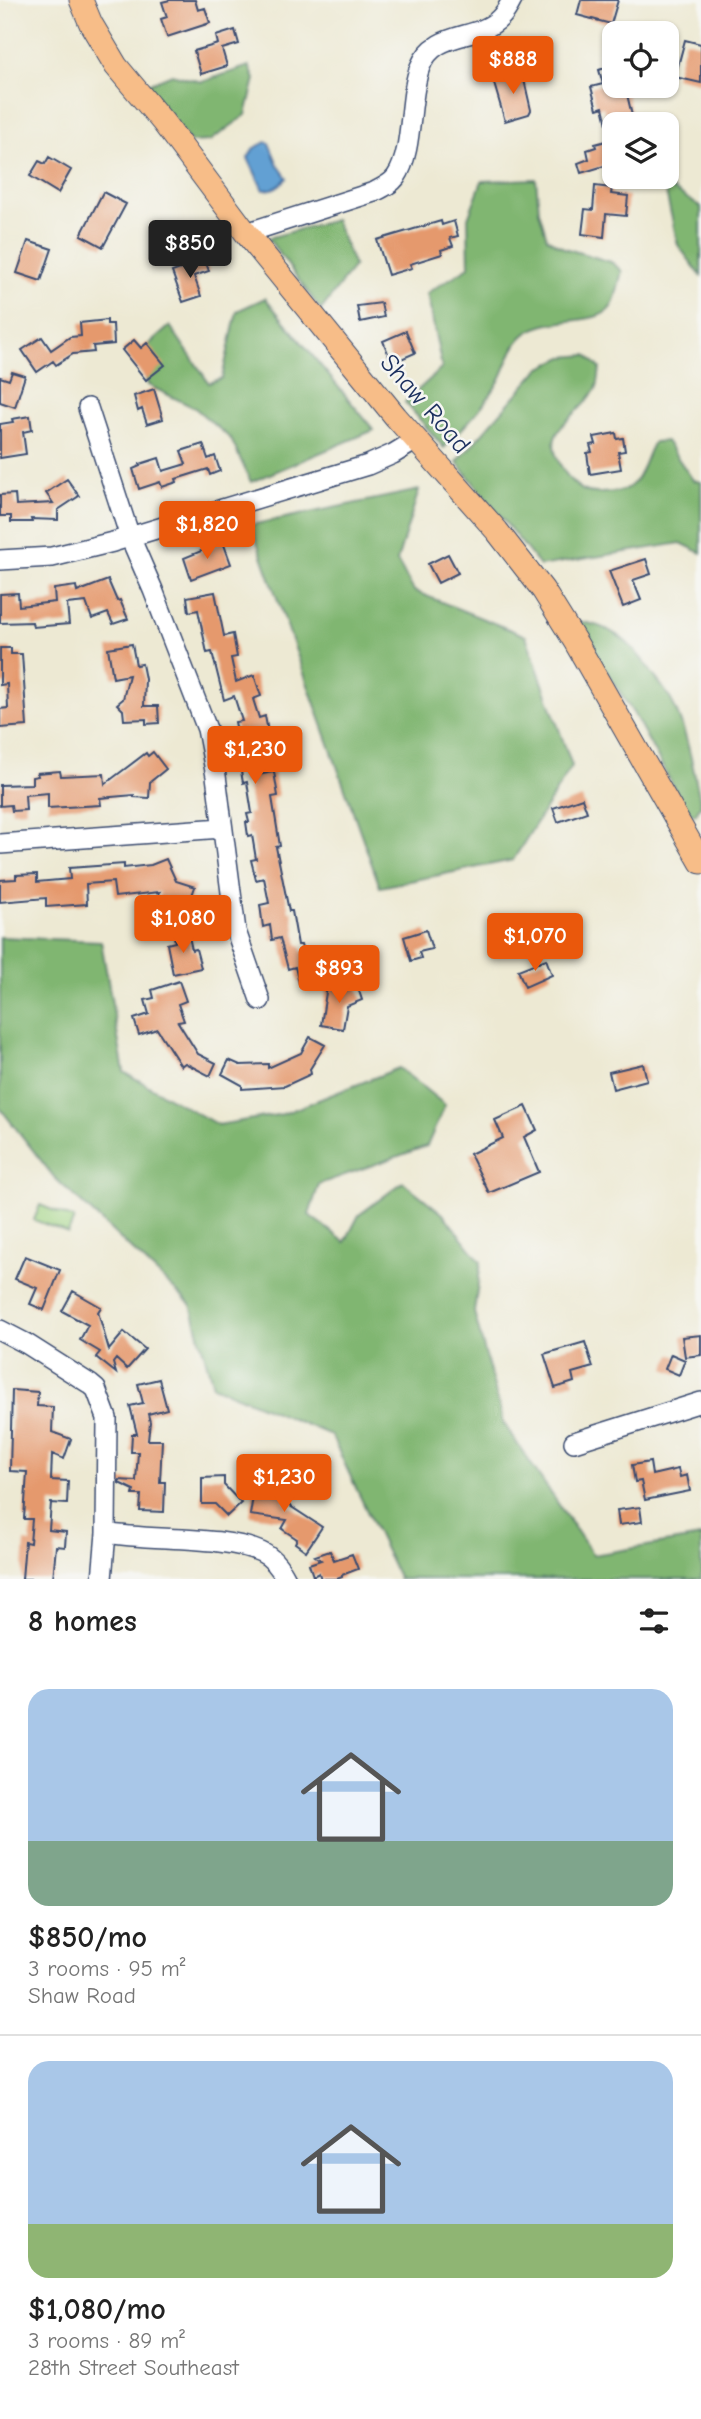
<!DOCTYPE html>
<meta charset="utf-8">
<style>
:root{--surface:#fff;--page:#f6f6f6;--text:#222;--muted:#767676;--line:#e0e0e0;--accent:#ea580c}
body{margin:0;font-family:"Comic Neue",sans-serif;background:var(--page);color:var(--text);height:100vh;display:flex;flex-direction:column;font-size:26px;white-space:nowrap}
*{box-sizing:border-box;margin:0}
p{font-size:23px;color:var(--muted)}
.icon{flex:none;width:38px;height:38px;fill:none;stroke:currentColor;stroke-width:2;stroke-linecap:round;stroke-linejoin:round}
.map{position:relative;height:1579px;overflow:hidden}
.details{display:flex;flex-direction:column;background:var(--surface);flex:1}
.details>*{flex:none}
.controls{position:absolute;left:602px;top:21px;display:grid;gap:14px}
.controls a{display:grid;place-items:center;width:77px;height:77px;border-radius:14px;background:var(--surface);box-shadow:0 2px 5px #0004;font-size:35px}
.price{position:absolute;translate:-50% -60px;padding:0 16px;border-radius:7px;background:var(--accent);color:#fff;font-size:23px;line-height:46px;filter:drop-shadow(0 2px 4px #0008)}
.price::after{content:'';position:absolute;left:50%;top:42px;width:21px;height:16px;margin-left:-10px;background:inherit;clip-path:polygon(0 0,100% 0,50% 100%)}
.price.current{background:#222;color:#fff}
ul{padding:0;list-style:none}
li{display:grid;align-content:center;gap:14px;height:371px;padding:0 28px}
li+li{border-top:2px solid var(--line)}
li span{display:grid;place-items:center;height:217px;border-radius:21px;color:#555}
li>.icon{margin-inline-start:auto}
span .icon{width:126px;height:126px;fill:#fffc;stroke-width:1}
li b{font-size:30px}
h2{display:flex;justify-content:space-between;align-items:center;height:84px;padding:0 28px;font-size:30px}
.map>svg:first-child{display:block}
</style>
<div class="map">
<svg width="701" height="1579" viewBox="0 0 701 1579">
<rect width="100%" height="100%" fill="#f6f6f2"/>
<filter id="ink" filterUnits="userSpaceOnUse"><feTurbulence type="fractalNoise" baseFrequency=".0143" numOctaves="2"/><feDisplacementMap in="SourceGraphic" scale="14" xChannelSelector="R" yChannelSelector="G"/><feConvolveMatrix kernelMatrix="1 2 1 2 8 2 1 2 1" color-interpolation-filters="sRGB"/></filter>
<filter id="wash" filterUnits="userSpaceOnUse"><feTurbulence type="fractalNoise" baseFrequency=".00686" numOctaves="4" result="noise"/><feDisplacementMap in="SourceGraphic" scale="28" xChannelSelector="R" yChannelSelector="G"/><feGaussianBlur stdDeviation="1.57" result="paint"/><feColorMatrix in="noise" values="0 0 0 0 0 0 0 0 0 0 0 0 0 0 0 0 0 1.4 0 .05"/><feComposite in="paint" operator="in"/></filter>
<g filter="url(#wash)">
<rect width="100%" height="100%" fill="#ede9d3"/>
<path fill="#a1d483" stroke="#5e8270" stroke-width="2" d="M40 1205 74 1219 68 1233 34 1220Z"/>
<path fill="#80b671" stroke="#4e7268" stroke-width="2" d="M249 66 255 79 246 115 210 141 190 142 146 85 172 74 202 82Z
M536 179 539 211 547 238 564 248 611 262 622 271C619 281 617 298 611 307 598 327 543 314 521 338 510 349 507 367 499 381 485 406 464 427 444 448L405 402 442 368 427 293 469 267 468 218 482 181Z
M664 184 701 207V276L678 245Z
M335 220 354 266 321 310 268 238Z
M265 298 374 430 251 482 231 439 195 408 148 385 138 354 170 326 209 383 222 378 237 311Z
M587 355 600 368C599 374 599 383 596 389 573 425 532 429 569 478 578 489 586 494 601 493 608 492 617 493 623 490 642 484 644 457 654 442L666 441 693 480 701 482V553L681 543 540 566 457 462 539 369 563 357Z
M419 490 397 561 414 591 526 636 572 766 513 860 380 887 251 525Z
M575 621C611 625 629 640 649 669 656 679 665 689 671 700 687 728 694 773 701 805L695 815 686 810 635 716Z
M0 937 101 941 124 1072 218 1125 283 1114 399 1068 445 1105 427 1146 319 1184 309 1215 345 1242 359 1215 403 1182 443 1214 481 1262 474 1312 504 1424 593 1555 701 1537V1579H399L331 1435 213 1386 191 1305 54 1177 0 1108Z"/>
<path fill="#62a0d3" stroke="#3e6898" stroke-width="2" d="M266 142 269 143 278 165 287 178C280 186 273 191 263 190L248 158 254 148Z"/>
<g id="blocks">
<path fill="#e5996d" d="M170 0H195L198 10 205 8 210 23 167 37 161 19 167 17 162 2Z
M581 0H618L611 24 577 15Z
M235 30 239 44 222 49 227 66 201 74 194 51 218 44 216 36Z
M685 40 701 44V83L675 77Z
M614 65V86H625L634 124H607L603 107 597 109 591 87 603 84 599 70Z
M522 71 531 110 529 114 505 121 493 80Z
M610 140 614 163 581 173 578 163 589 159 587 150 596 147 595 144Z
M49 157 71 170 58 193 30 176 39 161 45 164Z
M595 186 612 188 611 194 628 196 626 216 606 214 604 237 582 234 585 209 593 210Z
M103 192 126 204 103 247 81 235Z
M441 221 442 225 454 221 458 236 450 238 453 246 441 250 442 254 410 264 412 268 388 275 377 240Z
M28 241 52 249 41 281 17 273Z
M205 260 209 271 194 276 201 296 183 302 172 272Z
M381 303 384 317 360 322 357 306Z
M107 320V324H113L114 344 93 346 94 352 73 354 56 365 53 361 37 372 22 350 42 337 51 350 70 337 81 336 80 323Z
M406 331 415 353 392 363 383 341Z
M134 340 141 348 147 343 165 365 146 380 122 350Z
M12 372 25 376 15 407 0 402V377L9 380Z
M154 389 163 419 147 424 142 409 138 411 134 396Z
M30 416 32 430 23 432 26 454 0 458V424L13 422 12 419Z
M616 433 617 439 623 438 625 451 618 452 621 469 590 474 587 453 592 452 590 445 596 444 594 437Z
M203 444 208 459 215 456 220 471 210 475 208 469 176 479 177 482 162 487 160 482 139 489 133 469 140 466V464L159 458 163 471 186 464 181 451Z
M67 479 79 496 58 510V520L31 519 32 522H11V516H0V495L15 494 16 505 53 503 46 493Z
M223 542 231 564 191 579 184 558Z
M448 554 458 573 438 583 428 564Z
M646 559 651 574 633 580 641 600 623 607 609 571Z
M108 580 117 601 120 600 128 619 113 624 108 613 92 619 86 602 67 604 69 624 33 627 32 622 0 623V594L18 593 19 606 55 602 54 589 76 586 77 592Z
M215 592 224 636 233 634 237 657 231 658 236 682 254 675 261 696 253 699 259 718 265 716 270 742 254 745 256 754 253 755 257 775 274 772 278 796 272 797 280 846 276 847 289 911H292L298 945H301L303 952 312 950 319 978 299 983 295 967 288 969 280 938 272 940 270 925 263 927 260 905 269 903 264 878 256 880 251 860 256 859 252 835 248 836 246 822H249L247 814 252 813 247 782 243 783 235 736H238L235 722 242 721 234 696 224 700 212 652 207 653 198 610 189 612 187 597Z
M132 644 136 665 142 664 145 679 144 706H158L159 723 146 724V719L124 720 123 710 117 704 123 699 129 675 113 678 108 648Z
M0 648H11V654H22L27 726 0 728V709L8 708 7 684 0 685Z
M153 752 166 769 150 782 149 798 134 797V795L100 798 101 805 48 808V793L25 795 26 810 12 811 11 805 0 806V785L32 784V777L38 776 37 773 60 771 61 776 104 774 105 784 146 753 148 756Z
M582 798 587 812 558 822 553 808Z
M166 859 176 881 195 887 187 909 157 899 160 892 115 897 113 882 86 884 87 904 46 907V898L0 902V880L16 879V875L37 874V882L70 879 69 868 124 864V868L151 865Z
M426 930 432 949 419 952 421 958 411 961 404 937Z
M188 932 192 950 196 949 201 968 173 974 167 944 175 942 174 936Z
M546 959 552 975 525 987 518 970Z
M179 981 186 1001 178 1004 184 1021 178 1022 198 1054 216 1063 210 1076 185 1063 181 1066 157 1029 139 1035 134 1019 149 1014 145 1000 154 998 152 990Z
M357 985 362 1000 347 1006 343 1029 321 1025 327 986 345 989Z
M310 1037 325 1045 310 1069 311 1074 285 1086 242 1089V1085L222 1074 229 1060 240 1065 268 1064V1068L301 1053Z
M643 1064 647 1080 613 1089 609 1072Z
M526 1106 537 1130 524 1137 539 1172 489 1193 470 1154 503 1138 495 1120Z
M25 1256 60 1270 44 1310 30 1304 37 1288 15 1279Z
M73 1291 101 1307 98 1312 109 1350 124 1332 145 1349 127 1369 116 1359 113 1363 116 1373 96 1357 100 1352 80 1340 88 1325 62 1311Z
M701 1335V1355L685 1357 682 1337Z
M585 1342 593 1367 572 1373 574 1382 555 1388 544 1354Z
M671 1354 685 1360 679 1375 665 1369Z
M159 1379 167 1409 148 1414 150 1422 148 1440H162L160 1482H165L164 1512 140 1511 141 1495H133L134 1490 119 1483V1480L136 1481 138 1452H131L132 1434H137L130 1406 143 1403 138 1384Z
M12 1390 38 1392 37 1406 53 1407 52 1432 71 1439 64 1459 52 1454 51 1480 68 1481 67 1504 51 1503 49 1530 66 1532 65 1547 56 1546 53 1579H22L25 1542 30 1543 32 1519H24L27 1472 10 1471Z
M650 1462 652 1475 678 1469 680 1477 687 1475 690 1491 645 1500 641 1481 635 1482 632 1465Z
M224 1477V1485L241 1503 227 1516 215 1504H202V1478Z
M255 1484 279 1487 278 1490 286 1491 284 1502 322 1527 306 1551 295 1543 297 1539 282 1529 287 1520 250 1515Z
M640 1507 642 1522 619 1525 617 1510Z
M330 1551 334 1560 352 1554 358 1569 342 1575V1577L337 1579H321L319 1573 313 1576 309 1564 321 1560 315 1556Z"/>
</g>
</g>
<g filter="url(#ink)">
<use href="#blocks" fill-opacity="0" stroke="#3a4b70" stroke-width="2"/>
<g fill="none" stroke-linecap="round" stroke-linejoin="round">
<g stroke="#3a4b70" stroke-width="22">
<path id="minor" d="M246 233 374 192C382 188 391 184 396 177 414 151 408 98 420 67 435 29 477 42 500 18 505 13 509 6 512 0
M88 408 130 537 153 590 207 729 216 776 236 931 260 1000
M0 560 52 557 113 542 368 465 393 454 416 440
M0 844 222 828
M0 1330 27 1344 90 1384 96 1389 107 1418 106 1533 102 1579
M574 1442 701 1402
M106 1533C150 1541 223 1535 261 1552 272 1557 281 1569 286 1579"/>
</g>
<g stroke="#3a4b70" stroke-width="25">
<path id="major" d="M81 0 91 24 116 66 163 122 246 233 396 417 497 531 543 590 576 643 701 862"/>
</g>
<use href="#minor" stroke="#fff" stroke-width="19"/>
<use href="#major" stroke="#f7bd88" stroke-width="23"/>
</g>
</g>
<g text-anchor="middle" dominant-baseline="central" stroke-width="5" stroke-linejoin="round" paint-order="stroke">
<g font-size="26" fill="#1b2f5e" stroke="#f6f6f2">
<text transform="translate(425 404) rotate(49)">Shaw Road</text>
</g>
</g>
</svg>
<div class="controls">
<a><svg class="icon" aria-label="locate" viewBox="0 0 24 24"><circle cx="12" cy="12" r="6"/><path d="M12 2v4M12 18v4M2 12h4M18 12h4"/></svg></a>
<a><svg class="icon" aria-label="layers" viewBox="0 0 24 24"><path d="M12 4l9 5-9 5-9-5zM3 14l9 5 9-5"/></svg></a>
</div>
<b class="price" style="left:513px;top:96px">$888</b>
<b class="price current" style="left:190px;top:280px">$850</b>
<b class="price" style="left:207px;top:561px">$1,820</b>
<b class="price" style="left:255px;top:786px">$1,230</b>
<b class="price" style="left:183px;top:955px">$1,080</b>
<b class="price" style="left:535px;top:973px">$1,070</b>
<b class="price" style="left:339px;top:1005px">$893</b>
<b class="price" style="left:284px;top:1514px">$1,230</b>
</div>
<section class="details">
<h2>8 homes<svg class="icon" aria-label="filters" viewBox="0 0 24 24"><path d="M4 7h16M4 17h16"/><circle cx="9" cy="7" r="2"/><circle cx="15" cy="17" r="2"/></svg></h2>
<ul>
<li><span style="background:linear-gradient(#a9c7e8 70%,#7fa58c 0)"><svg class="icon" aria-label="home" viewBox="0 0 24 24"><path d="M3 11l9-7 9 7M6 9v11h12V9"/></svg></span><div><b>$850/mo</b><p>3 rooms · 95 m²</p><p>Shaw Road</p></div></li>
<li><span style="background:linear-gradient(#a9c7e8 75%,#8fb573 0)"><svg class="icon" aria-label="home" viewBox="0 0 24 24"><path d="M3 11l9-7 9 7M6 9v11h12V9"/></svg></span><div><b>$1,080/mo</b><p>3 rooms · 89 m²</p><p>28th Street Southeast</p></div></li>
</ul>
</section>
